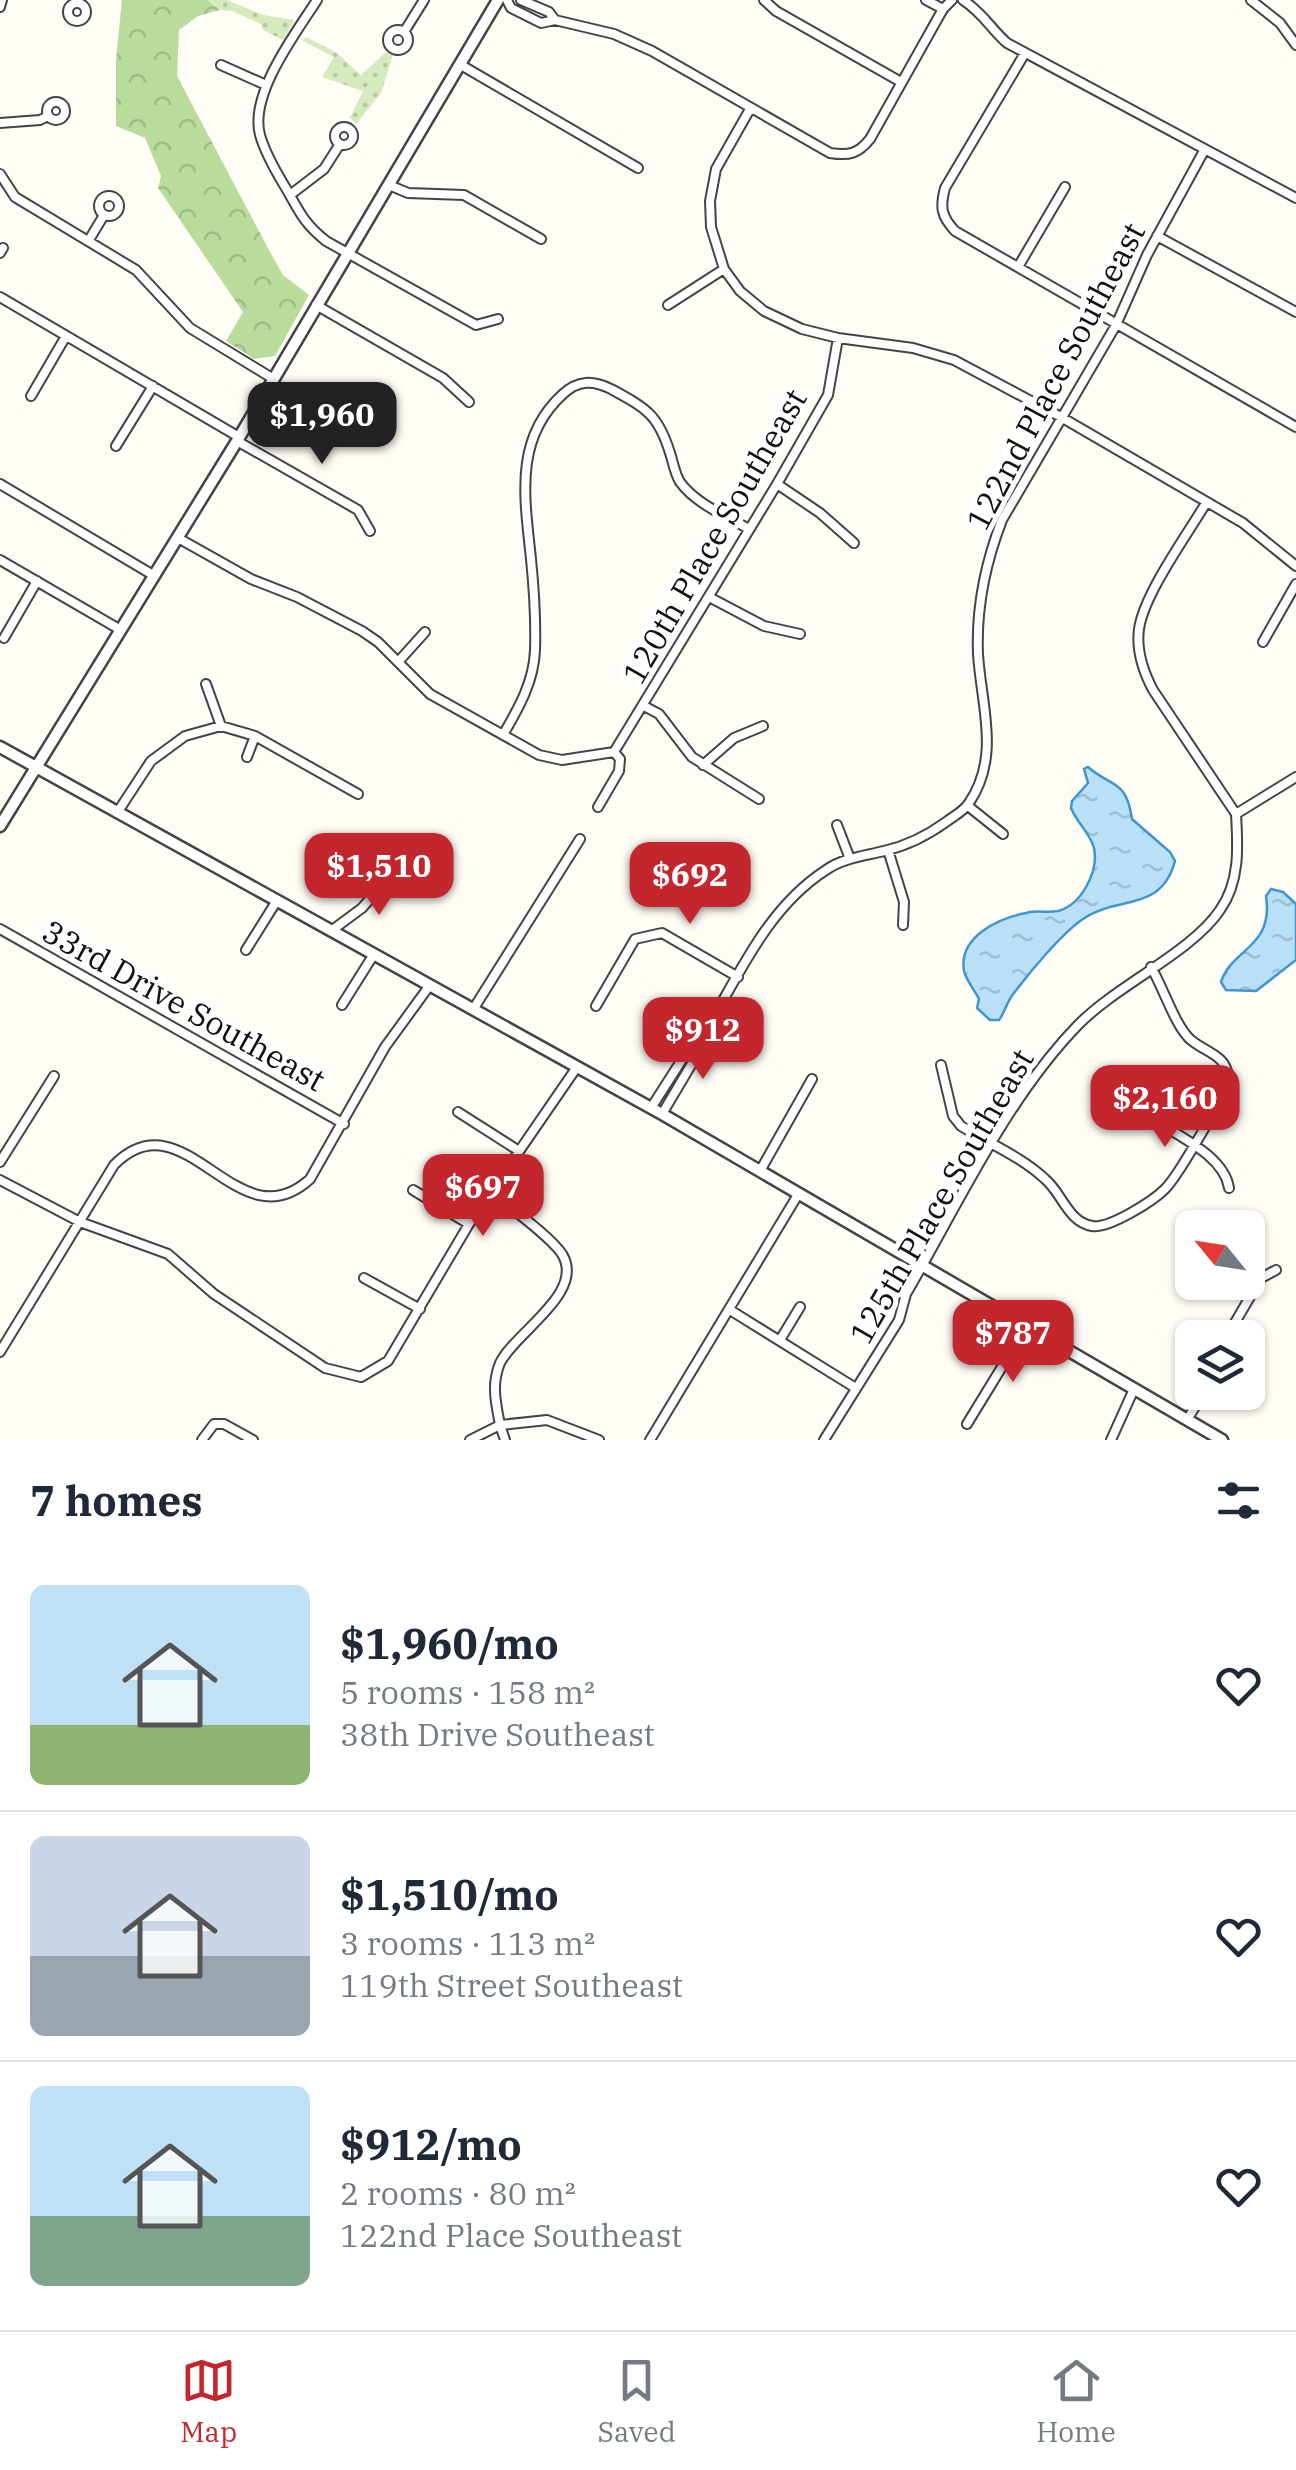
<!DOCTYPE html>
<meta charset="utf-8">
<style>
:root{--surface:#fff;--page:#f6f6f7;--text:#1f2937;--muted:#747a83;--line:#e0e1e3;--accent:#c4262e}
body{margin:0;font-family:"IBM Plex Serif",serif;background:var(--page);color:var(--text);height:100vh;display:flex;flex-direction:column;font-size:38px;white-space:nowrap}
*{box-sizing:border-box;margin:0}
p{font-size:32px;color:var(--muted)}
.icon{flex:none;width:55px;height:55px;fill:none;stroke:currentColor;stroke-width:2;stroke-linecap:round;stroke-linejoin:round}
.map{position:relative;height:1440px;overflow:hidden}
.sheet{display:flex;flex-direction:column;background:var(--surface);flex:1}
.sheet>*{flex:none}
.needle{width:65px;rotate:300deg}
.fabs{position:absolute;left:1175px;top:1210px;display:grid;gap:20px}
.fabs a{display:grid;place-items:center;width:90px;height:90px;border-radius:15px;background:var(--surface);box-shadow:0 2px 8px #0004;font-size:50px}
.price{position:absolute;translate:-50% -85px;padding:0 22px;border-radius:20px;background:var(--accent);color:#fff;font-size:32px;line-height:65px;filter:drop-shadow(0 2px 5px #0008)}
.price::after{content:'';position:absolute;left:50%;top:60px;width:30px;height:22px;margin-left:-15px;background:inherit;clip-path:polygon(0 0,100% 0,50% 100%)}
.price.selected{background:#222;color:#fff}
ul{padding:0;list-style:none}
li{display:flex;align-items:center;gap:30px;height:250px;padding:0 30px}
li+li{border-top:2px solid var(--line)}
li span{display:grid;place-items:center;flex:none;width:280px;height:200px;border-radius:15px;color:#555}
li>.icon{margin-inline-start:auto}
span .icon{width:120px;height:120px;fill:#fffc;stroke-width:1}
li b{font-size:42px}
h2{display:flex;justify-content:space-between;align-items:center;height:120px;padding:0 30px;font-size:42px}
.menu{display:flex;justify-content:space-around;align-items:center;height:140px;border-top:2px solid var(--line);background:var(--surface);font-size:28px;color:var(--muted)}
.menu a{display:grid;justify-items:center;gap:5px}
.menu .selected{color:var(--accent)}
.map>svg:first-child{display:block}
</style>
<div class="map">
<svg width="1296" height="1440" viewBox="0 0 1296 1440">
<defs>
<pattern id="grass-dots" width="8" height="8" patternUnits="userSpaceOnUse" patternTransform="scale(2.5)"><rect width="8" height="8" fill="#d5ebbd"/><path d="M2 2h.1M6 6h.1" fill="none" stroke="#b6c8a1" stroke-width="1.8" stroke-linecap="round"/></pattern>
<pattern id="forest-crowns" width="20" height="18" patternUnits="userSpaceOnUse" patternTransform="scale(2.5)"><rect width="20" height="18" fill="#b9dc9c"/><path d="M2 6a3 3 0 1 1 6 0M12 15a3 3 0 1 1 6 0" fill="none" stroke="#9ebc85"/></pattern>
<pattern id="water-ripples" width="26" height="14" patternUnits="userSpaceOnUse" patternTransform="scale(2.5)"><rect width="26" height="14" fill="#b9e0f7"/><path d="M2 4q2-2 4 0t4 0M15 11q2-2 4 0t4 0" fill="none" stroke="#9ebfd3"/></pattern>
</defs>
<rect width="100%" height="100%" fill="#fffdf5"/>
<path fill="url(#grass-dots)" d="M209 0H227L263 15 295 20 283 40 263 30 261 24 232 11 220 10Z
M306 37 337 53 361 75 386 52 393 55 381 93 356 124 350 118 363 91 322 77 334 57 303 41Z"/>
<path fill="url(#forest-crowns)" d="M122 0H208L220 10 198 16 179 30 177 76 270 252 283 275 309 295 275 356 254 359 226 341 243 312 158 188 161 176 145 138 116 126V60Z"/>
<path fill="url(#water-ripples)" stroke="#3f96cf" stroke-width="2.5" d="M1088 767C1110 787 1126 778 1132 819L1170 852 1175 861C1161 913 1118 895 1083 919 1062 933 1029 973 1014 993 1007 1001 1005 1012 999 1020H990L977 1008 979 999C975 991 966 980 964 971 958 936 1000 918 1026 913 1037 910 1047 913 1058 911 1081 905 1099 872 1094 848 1090 833 1077 823 1071 808L1072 801 1088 783 1084 769Z
M1271 889 1283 892 1296 904V960L1256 991 1226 990 1221 982C1232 948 1274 948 1266 896Z"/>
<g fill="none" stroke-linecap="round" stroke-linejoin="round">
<g stroke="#444" stroke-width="12">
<path id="minor" d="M317 0C296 33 249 94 260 135 265 153 275 170 284 185 299 210 302 222 326 241L476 325 498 319
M507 0 511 8 541 23 555 20 614 34 652 51 830 153C849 156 858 154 870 139L943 9 952 0
M521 0 549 12 555 20
M764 0 776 11 901 82
M926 0 943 9
M963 0C984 14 990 28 1007 43L1296 198
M1251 0 1280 23 1296 45
M68 12a9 9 0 1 1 18 0a9 9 0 1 1-18 0Z
M0 7 2 0
M388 40a10 10 0 1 1 20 0a10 10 0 1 1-20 0Z
M404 32 424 0
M1025 53 945 188C940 207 941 216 955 231L1296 427
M221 65 266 85
M461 65 638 168
M47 111a9 9 0 1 1 18 0a9 9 0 1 1-18 0Z
M750 109 716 169 710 201 711 227 724 269 740 291 764 311 802 329 838 338 913 348 954 360 1061 417 1243 523 1296 566
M0 123 40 120 48 116
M335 136a9 9 0 1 1 18 0a9 9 0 1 1-18 0Z
M0 174 15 197 136 270 190 328 272 378
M389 185 408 193 464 195 541 239
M290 195 324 169 340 144
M99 206a10 10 0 1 1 20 0a10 10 0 1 1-20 0Z
M1157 236 1296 312
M89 240 104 215
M0 253 3 248
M1018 267 1065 187
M0 297 239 437
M316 305 443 378 469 402
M668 305 724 269
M31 396 66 336
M237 441 358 510 370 531
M116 446 153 386
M0 484 153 575
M777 484 820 513 854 543
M1206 503C1187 535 1144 594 1139 629 1136 651 1143 671 1153 690L1236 814
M178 538 251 579 297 597 362 631 378 642 430 694 539 755 562 760 614 752
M0 560 119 629
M709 597 764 626 800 634
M4 638 37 581
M1263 642 1296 584
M398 662 425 632
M206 684 221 726
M644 706 659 714 692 757 759 799
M503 735C518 709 534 682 535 650 536 620 534 589 531 559 525 500 513 439 563 394 578 380 593 380 611 389 646 408 658 414 670 453 673 462 675 474 680 482 696 504 726 516 749 529
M614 752 777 484 828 395 838 338
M247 757 255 736
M703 765 734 738 763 726
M968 806 1003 834
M598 807 619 771 620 759 614 752
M117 813 151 761 185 736 221 726 255 736 358 794
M837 825 850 859
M888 850 904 902 903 925
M0 929 344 1124
M331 931 362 908 390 876 402 869
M246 950 276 902
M342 1005 374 954
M596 1006 635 939 662 933 738 977
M474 1008 580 839
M941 1065 953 1116 961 1126C988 1143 1022 1157 1045 1179 1062 1193 1068 1222 1092 1226 1109 1229 1153 1201 1165 1189 1177 1177 1230 1089 1228 1076 1226 1055 1205 1052 1191 1040 1176 1028 1163 987 1151 967
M1127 1100C1155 1128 1223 1148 1229 1188
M651 1108 690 1047 704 1034
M458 1112 519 1151
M662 1114 700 1050 704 1034C739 975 767 908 826 870 843 858 864 856 884 851 906 846 928 835 946 822 954 816 964 811 969 803 1001 756 981 705 978 654 976 606 985 564 1002 520L1116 325 1147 255 1205 149
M0 1162 54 1076
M760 1171 812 1079
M0 1180 80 1222 168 1254 214 1294 325 1368 361 1377 388 1361 469 1224 577 1067
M413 1190 469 1224
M364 1278 420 1309
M730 1310 854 1387
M1226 1338 1261 1278 1276 1270
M780 1340 800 1307
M0 1352 114 1165C185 1093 237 1246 310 1179L385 1047 430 985
M1187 1420 1204 1392
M967 1424 1027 1326
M202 1440 214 1424H224L253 1440
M470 1440 500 1425C496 1403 491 1385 500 1363 515 1332 586 1293 562 1254 550 1236 509 1207 491 1192
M505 1440 500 1425 547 1420 599 1440
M650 1440 799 1193
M824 1440 899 1320 906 1294C958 1205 1006 1099 1078 1025 1117 985 1192 952 1220 910 1240 882 1238 847 1236 814L1296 777
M1111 1440 1134 1389"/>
</g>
<g stroke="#444" stroke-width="15">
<path id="tertiary" d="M0 747 662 1114 1222 1440
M0 826 237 441 498 0"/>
</g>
<use href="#minor" stroke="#fff" stroke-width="8"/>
<use href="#tertiary" stroke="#fff" stroke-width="10"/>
</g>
<g text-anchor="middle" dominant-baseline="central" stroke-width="10" stroke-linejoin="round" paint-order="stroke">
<g font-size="32" fill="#111" stroke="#fff">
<text transform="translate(1055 376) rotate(-62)">122nd Place Southeast</text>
<text transform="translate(714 536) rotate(-60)">120th Place Southeast</text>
<text transform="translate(184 1005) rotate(29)">33rd Drive Southeast</text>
<text transform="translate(941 1196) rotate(-60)">125th Place Southeast</text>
</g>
</g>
</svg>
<div class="fabs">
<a><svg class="needle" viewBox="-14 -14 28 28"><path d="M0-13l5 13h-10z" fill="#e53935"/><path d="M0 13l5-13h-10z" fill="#747a83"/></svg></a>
<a><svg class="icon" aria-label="layers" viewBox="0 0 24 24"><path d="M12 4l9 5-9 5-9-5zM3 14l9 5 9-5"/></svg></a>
</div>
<b class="price selected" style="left:322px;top:467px">$1,960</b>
<b class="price" style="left:379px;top:918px">$1,510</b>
<b class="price" style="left:690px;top:927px">$692</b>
<b class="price" style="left:703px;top:1082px">$912</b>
<b class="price" style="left:1165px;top:1150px">$2,160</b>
<b class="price" style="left:483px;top:1239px">$697</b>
<b class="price" style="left:1013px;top:1385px">$787</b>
</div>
<section class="sheet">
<h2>7 homes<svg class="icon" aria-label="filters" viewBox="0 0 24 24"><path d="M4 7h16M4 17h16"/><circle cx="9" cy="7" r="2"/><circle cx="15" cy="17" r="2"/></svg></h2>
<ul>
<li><span style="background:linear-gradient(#bfe0f5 70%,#8fb573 0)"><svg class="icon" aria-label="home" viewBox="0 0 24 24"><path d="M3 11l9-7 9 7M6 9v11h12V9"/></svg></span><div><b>$1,960/mo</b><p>5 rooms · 158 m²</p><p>38th Drive Southeast</p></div><svg class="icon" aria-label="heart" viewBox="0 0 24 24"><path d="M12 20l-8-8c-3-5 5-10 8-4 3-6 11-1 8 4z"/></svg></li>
<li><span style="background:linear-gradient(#c9d6e8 60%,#9aa5b1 0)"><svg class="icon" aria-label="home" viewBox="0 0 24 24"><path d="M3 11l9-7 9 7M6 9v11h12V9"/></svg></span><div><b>$1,510/mo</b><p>3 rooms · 113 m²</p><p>119th Street Southeast</p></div><svg class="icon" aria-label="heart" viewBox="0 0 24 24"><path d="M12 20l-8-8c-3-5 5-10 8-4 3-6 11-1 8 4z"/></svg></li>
<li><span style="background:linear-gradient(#bfe0f5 65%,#7fa58c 0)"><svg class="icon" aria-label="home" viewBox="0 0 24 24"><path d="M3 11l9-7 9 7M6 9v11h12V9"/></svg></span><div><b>$912/mo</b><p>2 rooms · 80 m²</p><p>122nd Place Southeast</p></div><svg class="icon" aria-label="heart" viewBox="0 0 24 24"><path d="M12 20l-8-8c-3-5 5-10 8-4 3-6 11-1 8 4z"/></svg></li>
</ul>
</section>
<nav class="menu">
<a class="selected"><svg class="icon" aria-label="map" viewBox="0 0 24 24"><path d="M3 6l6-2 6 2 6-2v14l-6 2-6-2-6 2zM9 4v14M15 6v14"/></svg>Map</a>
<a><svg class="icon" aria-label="saved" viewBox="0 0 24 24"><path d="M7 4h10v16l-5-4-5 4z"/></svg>Saved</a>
<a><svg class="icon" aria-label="home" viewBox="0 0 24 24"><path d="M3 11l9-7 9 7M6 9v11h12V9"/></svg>Home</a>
</nav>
